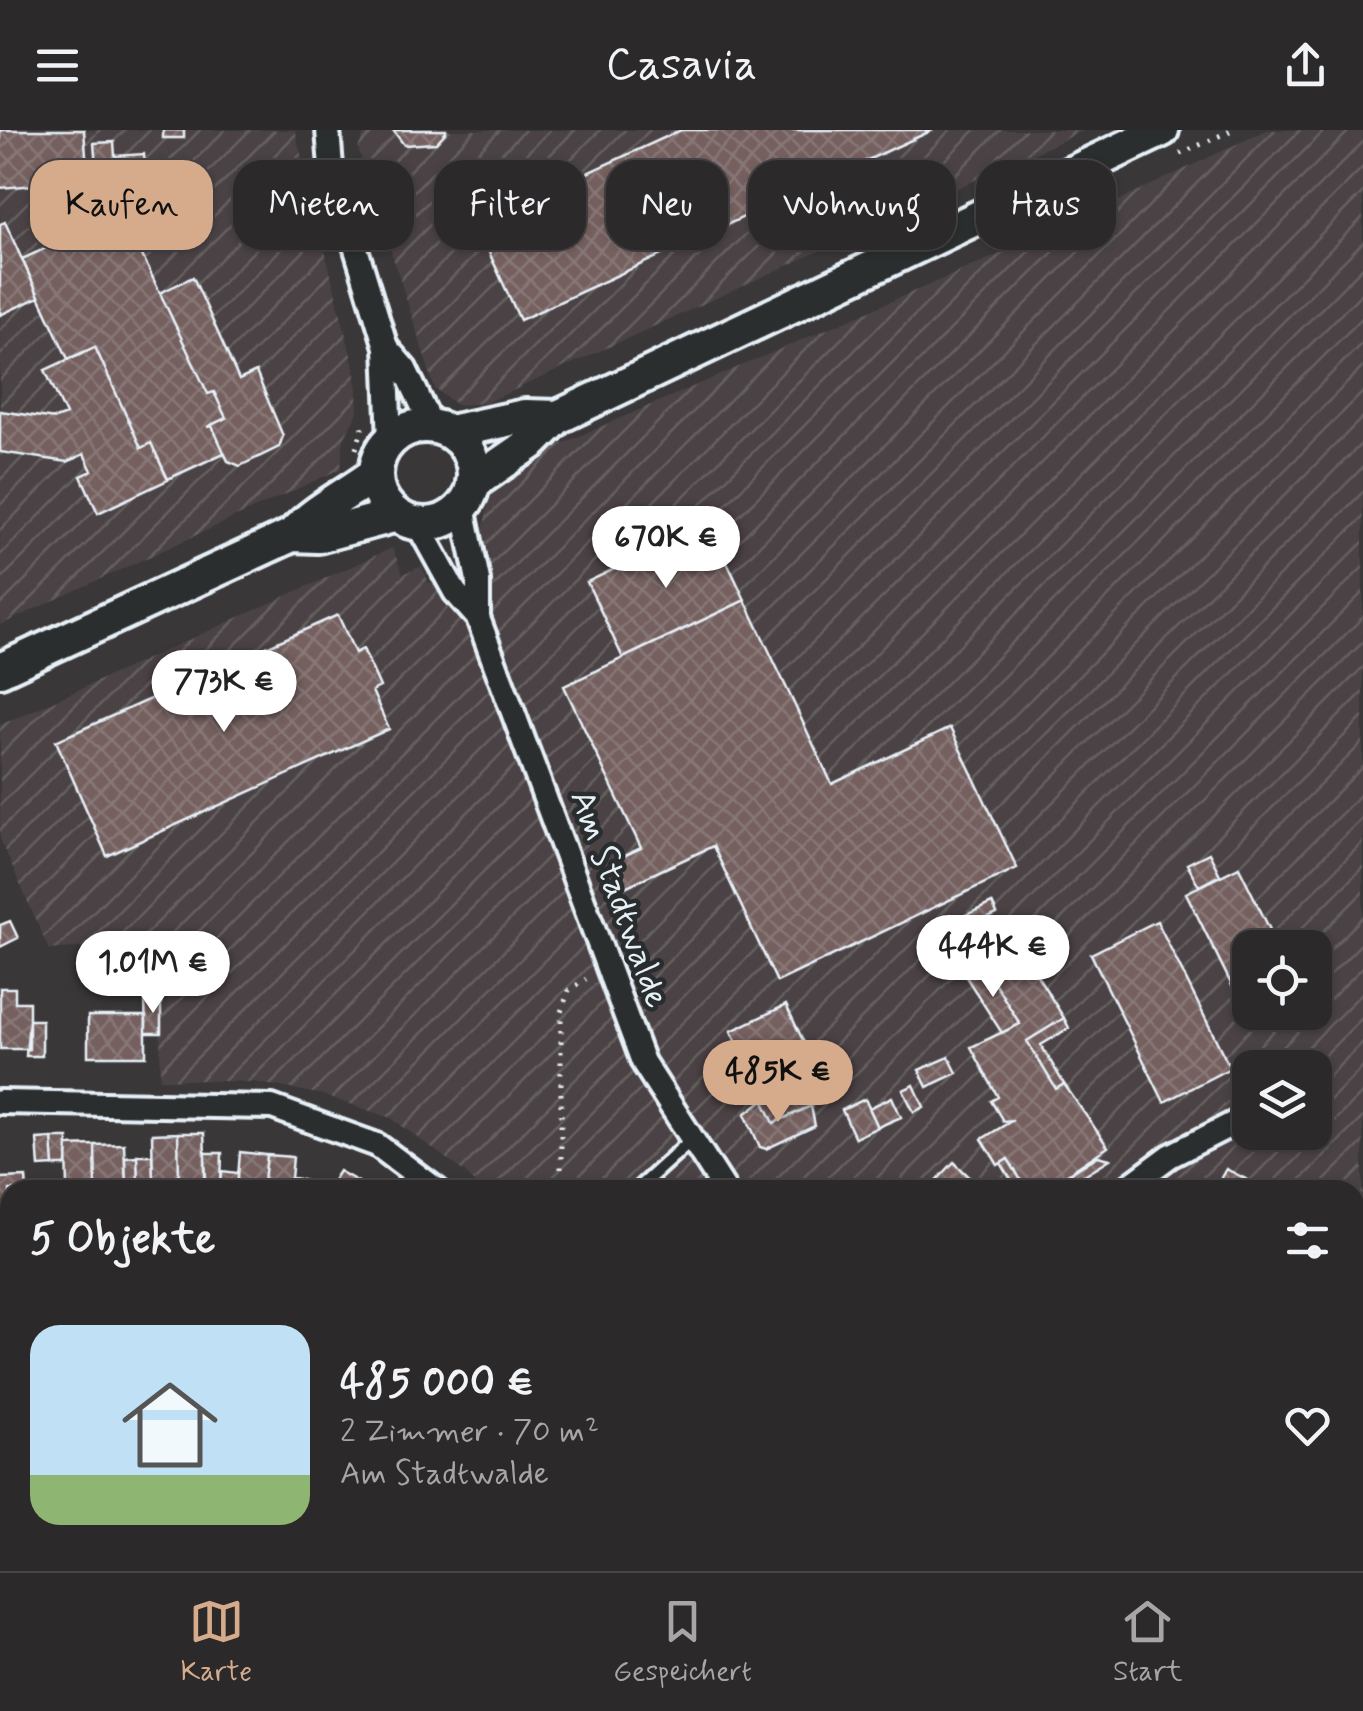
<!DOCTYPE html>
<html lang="de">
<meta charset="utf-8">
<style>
:root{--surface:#2b292a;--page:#333132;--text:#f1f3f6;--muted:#a6a6a8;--line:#474547;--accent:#d6ab8b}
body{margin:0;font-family:Mynerve,sans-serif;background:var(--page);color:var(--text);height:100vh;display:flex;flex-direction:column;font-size:38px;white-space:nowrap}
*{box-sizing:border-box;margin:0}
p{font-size:32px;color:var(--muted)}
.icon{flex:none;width:55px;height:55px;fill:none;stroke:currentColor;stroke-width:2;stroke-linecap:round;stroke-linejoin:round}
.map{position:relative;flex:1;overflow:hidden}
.details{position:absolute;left:0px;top:1050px;width:1365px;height:392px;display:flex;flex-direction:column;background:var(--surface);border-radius:30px 30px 0 0;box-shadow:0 2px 8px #0004,0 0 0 2px var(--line)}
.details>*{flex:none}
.hud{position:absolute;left:30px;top:30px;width:1305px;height:90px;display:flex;gap:20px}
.tools{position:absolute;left:1232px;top:800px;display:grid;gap:20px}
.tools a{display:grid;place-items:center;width:100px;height:100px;border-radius:20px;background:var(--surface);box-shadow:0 2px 8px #0004,0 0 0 2px var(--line);font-size:50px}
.price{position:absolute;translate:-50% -85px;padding:0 22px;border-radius:35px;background:#fff;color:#222;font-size:32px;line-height:65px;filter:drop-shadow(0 2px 5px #0008)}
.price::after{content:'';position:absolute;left:50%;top:60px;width:30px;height:22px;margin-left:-15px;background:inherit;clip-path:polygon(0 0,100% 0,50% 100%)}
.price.selected{background:var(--accent);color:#111}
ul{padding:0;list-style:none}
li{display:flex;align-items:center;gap:30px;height:250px;padding:0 30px}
li span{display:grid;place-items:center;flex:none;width:280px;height:200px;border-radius:30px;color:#555}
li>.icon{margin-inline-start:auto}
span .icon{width:120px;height:120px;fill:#fffc;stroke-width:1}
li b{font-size:42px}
h2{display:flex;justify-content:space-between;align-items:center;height:120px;padding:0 30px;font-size:42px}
.pill{padding:0 35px;border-radius:30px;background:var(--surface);box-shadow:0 2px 8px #0004,0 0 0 2px var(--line);font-size:35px;line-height:90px}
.pill.selected{background:var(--accent);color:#111}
header{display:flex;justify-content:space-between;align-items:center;height:130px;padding:0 30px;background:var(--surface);font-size:45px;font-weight:600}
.dock{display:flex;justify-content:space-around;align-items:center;height:140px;border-top:2px solid var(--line);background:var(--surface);font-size:28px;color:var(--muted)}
.dock a{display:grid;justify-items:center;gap:5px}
.dock .selected{color:var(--accent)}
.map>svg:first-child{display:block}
</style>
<header><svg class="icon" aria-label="menu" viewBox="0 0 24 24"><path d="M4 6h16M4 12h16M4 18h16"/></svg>Casavia<svg class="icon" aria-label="share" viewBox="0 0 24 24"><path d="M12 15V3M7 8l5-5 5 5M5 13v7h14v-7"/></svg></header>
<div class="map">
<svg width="1363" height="1441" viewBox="0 0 1363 1441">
<defs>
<pattern id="industrial-furrows" width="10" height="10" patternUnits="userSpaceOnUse" patternTransform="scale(2.5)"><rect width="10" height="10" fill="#4b4344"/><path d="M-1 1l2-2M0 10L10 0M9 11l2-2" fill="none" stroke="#655f60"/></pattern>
<pattern id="building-cross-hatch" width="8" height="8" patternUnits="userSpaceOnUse" patternTransform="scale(2.5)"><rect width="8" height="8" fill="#74605f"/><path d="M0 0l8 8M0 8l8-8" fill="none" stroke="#877"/></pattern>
</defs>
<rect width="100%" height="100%" fill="#393738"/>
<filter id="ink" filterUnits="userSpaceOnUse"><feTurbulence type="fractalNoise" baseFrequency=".01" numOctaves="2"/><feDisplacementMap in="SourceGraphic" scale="20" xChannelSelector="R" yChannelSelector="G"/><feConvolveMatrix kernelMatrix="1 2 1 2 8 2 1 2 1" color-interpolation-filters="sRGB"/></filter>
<g filter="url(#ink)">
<path fill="url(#industrial-furrows)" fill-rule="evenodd" d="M0 0H295L356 245 358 282 344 309 341 339 0 495Z
M366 0H1085L486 273 457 275 435 259 358 18Z
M1266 0H1363V1441H612V1433L1355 1432V1060H480L467 1044 391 988 319 964 254 952 160 949 161 811 49 820 0 709V595L392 418 403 444 422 436 429 453 490 427 483 402 489 367 509 339 526 329 1074 92ZM1250 818H1315V882H1250ZM1250 938H1315V1002H1250Z"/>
<path fill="url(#building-cross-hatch)" stroke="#e8f1f8" stroke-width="2.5" d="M0 0H84L88 51 0 58Z
M163 0H184V8H163Z
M393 0H446V2L436 13 404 15Z
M681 0H933L520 190 476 94Z
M114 12 115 26 144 24 146 54 116 57 115 47 97 48 94 13Z
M122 83 208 264 214 262 226 288 207 297 212 296 228 331 224 323 168 349 151 313 141 318 95 217 68 229 22 129Z
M5 92 39 167 0 185V94Z
M193 147 239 250 256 242 283 306 279 317 240 336 228 331 212 296 207 297 226 288 214 262 208 264 160 163Z
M95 217 141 318 151 313 168 350 98 383 81 346 92 341 84 324 67 332 0 322V281L55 289 66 285 45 240Z
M709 394 745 470 623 528 587 452Z
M745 470 832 654 950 598 1017 738 777 852 713 716 625 757 613 731 641 718 564 556Z
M338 485 355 523 363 519 380 557 372 561 389 599 107 726 56 611Z
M1209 723 1220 745 1199 756 1187 734Z
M1239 737 1279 818H1250V882H1275L1251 894 1186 763Z
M992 773 997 784 971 796 966 785Z
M10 791 18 808 0 817V795Z
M1157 791 1230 938 1164 972 1091 824Z
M1018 815 1064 888 1027 911 1056 959 1064 954 1108 1017 1043 1060H1027L1008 1029 998 1035 982 1009 1013 990 1003 991 991 971 998 967 971 917 1020 894 984 836Z
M984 836 1020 894 1002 903 966 847Z
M0 858H15V872H29V919H0Z
M145 869H161V903H146Z
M786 875 830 967 774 993 731 901Z
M88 886H146V926H88Z
M1064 888 1069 898 1041 915 1064 954 1056 959 1027 911Z
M29 890H42V926H26Z
M949 927 957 943 927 957 919 940Z
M914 955 924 977 914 982 903 960Z
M892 967 901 987 878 997 869 978Z
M865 969 878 997 855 1008 842 980Z
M763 970 774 993 811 976 815 996 766 1019 760 1017 745 984Z
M178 1003 179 1050 153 1051 152 1004Z
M178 1003H204L206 1049 179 1050Z
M52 1008 54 1036 39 1037 37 1009Z
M52 1008H68L67 1036H54Z
M124 1014 126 1059 96 1060 95 1015Z
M95 1015 96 1060H68L67 1016Z
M240 1022 267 1025 263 1060H237Z
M205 1023H222L221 1055 205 1056Z
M137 1025H152L153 1051H138Z
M267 1025 293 1027 290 1060H263Z
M137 1026 138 1055H126L125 1027Z
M1098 1026 1110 1029 1060 1060H1043Z
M1008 1029 1027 1060H1017L1001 1033Z
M954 1032 983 1060H928Z
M1226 1039 1262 1057V1060H1214Z
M222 1041 238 1043 237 1060H221Z
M339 1041 362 1054 358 1060H327Z
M26 1047 27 1060H10V1095H0V1048Z
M291 1047 310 1052 308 1060H290Z
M310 1052 329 1057 308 1060Z
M1355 1105 1363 1109V1187L1355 1186Z
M0 1120H4L5 1157H0Z
M5 1142H10V1168H6Z
M1363 1373V1441H1282L1293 1432H1355V1380Z
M163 1432H190V1441H164Z
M190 1432H217V1441H190Z
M241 1432H268V1441H241Z
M268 1432H294V1441H268Z
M319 1432H345V1441H319Z
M345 1432H372V1441H345Z
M408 1432H437V1441H408Z
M437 1432H479V1441H437Z
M636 1432H1056V1441H636Z
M1219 1432H1249L1239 1441H1227Z
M139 1433V1441H112V1434Z
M112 1434V1441H86V1435Z
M56 1435V1441H30L29 1436Z
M29 1436 30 1441H3V1437Z"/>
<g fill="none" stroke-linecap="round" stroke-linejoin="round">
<g stroke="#e8f1f8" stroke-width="19">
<path id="lane" d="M636 1060 690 1011
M620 1432 621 1441"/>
</g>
<g stroke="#e8f1f8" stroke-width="30">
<path id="street" d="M328 0 331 37 386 217 390 310
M386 217 405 239 432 296
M463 377 478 450V488L643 932 725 1060
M417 393 455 462 478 488
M0 972 272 977 377 1015 437 1060
M1124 1060 1170 1026 1250 985
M0 1380H10
M542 1432 543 1441
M1117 1432 1125 1441"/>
</g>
<g stroke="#e8f1f8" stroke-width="40">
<path id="secondary" d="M376 345a49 49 0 1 1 98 0a49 49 0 1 1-98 0Z
M450 302 525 286 558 287
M473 353 534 311 558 287 1162 0
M292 405 318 406 397 385
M0 540 292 405C316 379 348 364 376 343"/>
</g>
<path stroke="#e8f1f8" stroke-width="5" stroke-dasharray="2.5 8" stroke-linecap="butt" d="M1180 24 1232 0
M356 319 363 297
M561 1060V882L569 860 586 849
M582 1432V1441"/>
<use href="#lane" stroke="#2a2d2e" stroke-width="11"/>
<use href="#street" stroke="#2a2d2e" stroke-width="22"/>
<use href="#secondary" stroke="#2a2d2e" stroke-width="32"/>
</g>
</g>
<g text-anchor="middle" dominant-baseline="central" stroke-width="9" stroke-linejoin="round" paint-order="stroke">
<g font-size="35" fill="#e8f1f8" stroke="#2a2d2e">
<text transform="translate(619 769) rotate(70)">Am Stadtwalde</text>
</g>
</g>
</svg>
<div class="tools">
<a><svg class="icon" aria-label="locate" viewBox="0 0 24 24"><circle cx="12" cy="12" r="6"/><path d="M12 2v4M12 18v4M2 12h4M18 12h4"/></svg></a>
<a><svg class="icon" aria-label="layers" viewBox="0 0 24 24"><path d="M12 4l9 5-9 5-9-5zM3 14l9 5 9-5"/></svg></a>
</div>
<b class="price" style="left:666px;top:461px">670K €</b>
<b class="price" style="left:224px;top:605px">773K €</b>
<b class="price" style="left:993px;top:870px">444K €</b>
<b class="price" style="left:153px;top:886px">1.01M €</b>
<b class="price selected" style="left:778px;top:995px">485K €</b>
<div class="hud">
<a class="pill selected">Kaufen</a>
<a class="pill">Mieten</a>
<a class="pill">Filter</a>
<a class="pill">Neu</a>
<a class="pill">Wohnung</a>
<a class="pill">Haus</a>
</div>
<section class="details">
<h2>5 Objekte<svg class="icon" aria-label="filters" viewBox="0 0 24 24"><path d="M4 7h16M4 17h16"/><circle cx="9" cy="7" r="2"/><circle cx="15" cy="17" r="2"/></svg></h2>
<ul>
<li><span style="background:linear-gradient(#bfe0f5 75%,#8fb573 0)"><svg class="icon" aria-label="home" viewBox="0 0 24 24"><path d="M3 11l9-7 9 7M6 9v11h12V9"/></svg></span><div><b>485 000 €</b><p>2 Zimmer · 70 m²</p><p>Am Stadtwalde</p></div><svg class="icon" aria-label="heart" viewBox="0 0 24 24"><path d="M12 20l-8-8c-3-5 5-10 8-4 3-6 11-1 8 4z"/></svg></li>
</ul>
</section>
</div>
<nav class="dock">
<a class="selected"><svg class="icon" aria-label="map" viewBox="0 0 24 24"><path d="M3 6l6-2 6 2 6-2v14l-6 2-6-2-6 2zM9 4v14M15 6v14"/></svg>Karte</a>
<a><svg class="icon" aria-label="saved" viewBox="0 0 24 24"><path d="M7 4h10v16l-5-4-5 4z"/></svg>Gespeichert</a>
<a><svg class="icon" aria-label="home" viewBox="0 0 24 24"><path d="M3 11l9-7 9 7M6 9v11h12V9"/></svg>Start</a>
</nav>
